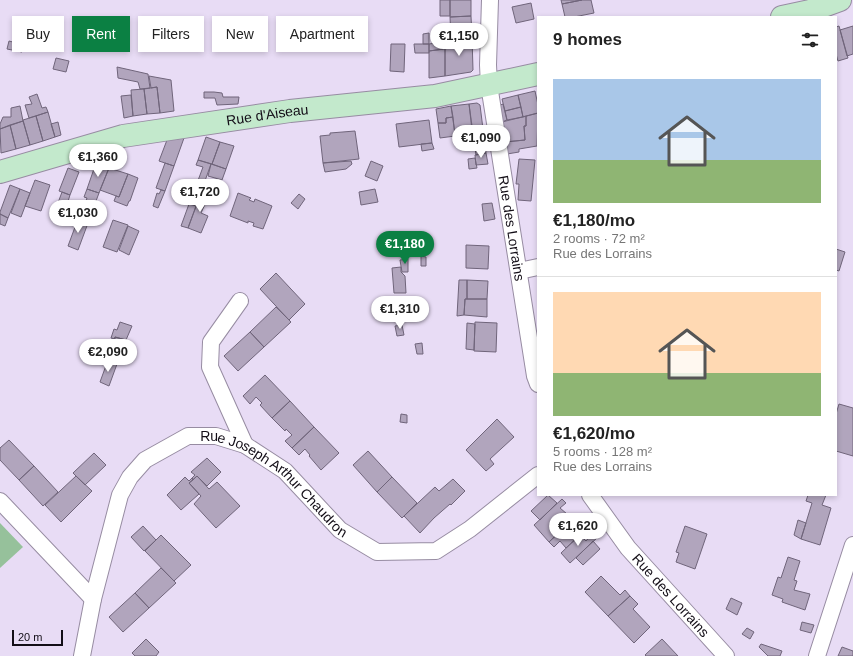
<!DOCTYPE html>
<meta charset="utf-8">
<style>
:root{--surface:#fff;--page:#f6f6f6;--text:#222;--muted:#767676;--line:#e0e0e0;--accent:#0b8043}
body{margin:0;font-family:Helvetica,sans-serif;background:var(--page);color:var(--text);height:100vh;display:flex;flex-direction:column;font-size:15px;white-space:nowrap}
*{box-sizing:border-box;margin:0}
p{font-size:13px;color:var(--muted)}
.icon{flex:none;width:22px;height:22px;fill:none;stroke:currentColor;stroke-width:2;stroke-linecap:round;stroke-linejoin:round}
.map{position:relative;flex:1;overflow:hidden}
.details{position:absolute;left:537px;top:16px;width:300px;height:480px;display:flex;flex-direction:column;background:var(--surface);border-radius:0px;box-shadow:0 2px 6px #0003}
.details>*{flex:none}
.guide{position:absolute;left:12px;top:16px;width:380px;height:36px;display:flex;gap:8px}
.scale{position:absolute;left:12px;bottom:10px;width:51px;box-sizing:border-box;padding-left:4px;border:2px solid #130e17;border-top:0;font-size:11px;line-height:14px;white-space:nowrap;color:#130e17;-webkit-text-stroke:3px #e8dcf5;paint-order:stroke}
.price{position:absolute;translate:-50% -34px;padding:0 9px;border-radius:14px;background:#fff;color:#222;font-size:13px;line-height:26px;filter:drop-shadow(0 1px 2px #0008)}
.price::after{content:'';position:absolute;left:50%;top:24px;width:12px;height:9px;margin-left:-6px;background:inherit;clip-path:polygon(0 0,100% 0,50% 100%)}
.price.on{background:var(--accent);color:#fff}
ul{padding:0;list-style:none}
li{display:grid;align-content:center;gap:8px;height:212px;padding:0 16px}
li+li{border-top:1px solid var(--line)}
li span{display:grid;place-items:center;height:124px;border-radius:0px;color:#555}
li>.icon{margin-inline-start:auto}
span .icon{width:72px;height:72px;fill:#fffc;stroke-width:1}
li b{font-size:17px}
h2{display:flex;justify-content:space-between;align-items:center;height:48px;padding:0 16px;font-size:17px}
.chip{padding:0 14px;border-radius:0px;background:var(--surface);box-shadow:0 2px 6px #0003;font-size:14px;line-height:36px}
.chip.on{background:var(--accent);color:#fff}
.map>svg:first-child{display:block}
</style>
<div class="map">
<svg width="853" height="656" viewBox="0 0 853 656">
<rect width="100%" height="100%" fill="#e8dcf5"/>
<path fill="#96c19b" d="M0 523 23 547 0 568Z"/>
<path fill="#b1a5bd" stroke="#70657b" d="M440 0H450V16H440Z
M450 0H471V16L450 17Z
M561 0H582L562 4Z
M582 0H591L594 13 574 17H565L562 4Z
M531 3 534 19 516 23 512 7Z
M471 16 472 37 451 38 450 17Z
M839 26 848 58 838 61 836 54V27Z
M853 26V54L847 56 840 30Z
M429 33V44H423V34Z
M472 37 473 70 471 72 445 76V49L453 47 452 38Z
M9 41 24 45 22 52 7 49Z
M442 42 443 49 429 51V44Z
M391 44H405L404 72 390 71Z
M414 44H429V53H415Z
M445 49V76L429 78V51Z
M56 58 69 61 66 72 53 69Z
M117 67 148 74 150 88 140 89 138 82 118 78Z
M149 76 171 80 174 111 160 113 157 87 151 88Z
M157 87 160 113 147 114 144 89Z
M144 89 147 114 133 116 131 90Z
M535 91 538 105V113L523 117 518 95Z
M204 92H214L222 93 223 97H239L238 104 217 105 215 98H204Z
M37 94 42 108 46 107 48 112 29 118 25 105 32 104 29 97Z
M131 95 133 116 124 118 121 96Z
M518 95 521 107 505 111 502 99Z
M477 103 480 105 486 153 476 155 469 104Z
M469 104 473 139 456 141 451 106Z
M503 104 507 120 502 122 500 105Z
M20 106 23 121 0 129V124L3 117H11V108Z
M451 106 453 117 446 118V123H438L436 109Z
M521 107 523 117 507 120 505 111Z
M48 112 55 137 43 141 36 116Z
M538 113 537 146 519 149V152L507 154 505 142 525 140 524 126H526V116Z
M36 116 43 141 30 145 23 120Z
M526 116V126H524L525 140 505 142 502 122Z
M453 117 455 136 440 138 438 123H446V118Z
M429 120 432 143 399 147 396 124Z
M23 121 30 145 16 149 10 125Z
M58 122 61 135 55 137 51 124Z
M10 125 16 149 1 153 0 129Z
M355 131 359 159 323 163 320 136 330 135V133Z
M206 137 220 142 212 164 198 160Z
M184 138 174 166 159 161 167 140Z
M220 142 234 146 226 169 212 164Z
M432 143 434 149 422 151 421 144Z
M486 153 488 164 476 165 475 155Z
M475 158 477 168 469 169 468 159Z
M519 159 535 160 531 201 518 200 519 184H516Z
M198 160 211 164 196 206 199 197 193 194 203 167 196 165Z
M351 161 352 164 346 169 325 172 323 163Z
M371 161 383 166 377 181 365 176Z
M96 163 109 168 99 193 87 189Z
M165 163 174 166 165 191 156 188Z
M211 164 226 169 222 180 208 176Z
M68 168 79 172 70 195 59 191Z
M109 168 128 174 119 197 100 190Z
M128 174 138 178 130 201H129L127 206 114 201 116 196 119 197Z
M35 180 50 185 41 211 25 206Z
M10 185 20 189 8 218 0 214V212Z
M203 188 211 191 201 213 208 216 201 233 188 228Z
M20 189 30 193 21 217 11 213Z
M87 189 99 193 90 217 81 214 87 198 84 197Z
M375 189 378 202 361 205 359 192Z
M161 190 165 191 158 208 153 206 157 193 159 194Z
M62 192 70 195 64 214 55 211Z
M238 193 251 198 249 200 254 202 255 199 272 206 263 229 253 226 254 223 248 221V223L230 216Z
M299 194 305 199 298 209 291 203Z
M492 203 495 219 484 221 482 204Z
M189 204 196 206 188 228 181 226Z
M0 214 8 218 5 226 0 224Z
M78 219 88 223 78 250 68 246Z
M113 220 128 225 117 252 103 247Z
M128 226 139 231 129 255 119 250Z
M466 245 489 246 488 269 466 268Z
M836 249 845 252 839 271 836 270Z
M421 256 426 257V266H421Z
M408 259V272H402L400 260Z
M401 267V272L405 276 406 293H394L392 268Z
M276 273 305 304 289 320 260 289Z
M459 280H467V299H465L464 315 457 316Z
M467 280 488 281 487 299H467Z
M465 299H487V317L464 315Z
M276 307 291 322 264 347 250 332Z
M120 322 132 326 126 340 115 337V339L111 338 114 329 117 330Z
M475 322 497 323 496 352 474 351Z
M467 323 475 324 474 350 466 349Z
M402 325 404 335 397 336 395 326Z
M250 332 264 347 238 371 224 356Z
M115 337 126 340 117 364 107 360Z
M422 343 423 354H417L415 344Z
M108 360 117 364 109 386 100 382Z
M265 375 290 401 272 418 260 405 262 403 256 397 250 404 243 396Z
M290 401 314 427 292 448 285 441 292 435 286 429 285 431 272 418Z
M839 404 853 408V456L836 451V414Z
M401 414 407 415V423L400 422Z
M497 419 514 437 490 459 494 464 486 471 466 450Z
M314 427 339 453 321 470 309 456 310 455 305 449 299 455 292 448Z
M9 440 34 466 19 480 0 460V448Z
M368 451 392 477 377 492 353 465Z
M94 453 106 465 85 485 73 473Z
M207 458 221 472 207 486 197 476 193 480 192 478 195 475 191 472Z
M34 466 58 492 43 506 19 480Z
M76 476 92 491 61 522 45 505Z
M197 476 209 489 217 482 240 506 216 528 194 504 201 496 189 483Z
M185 477 189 481 192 478 193 480 189 483 199 494 181 510 167 495Z
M392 477 417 503 402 518 377 492Z
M453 479 465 491 451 505 450 504 434 518 420 533 404 516 435 487 439 491Z
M548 495 557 503 540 520 531 511Z
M808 495H826L822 505 831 508 820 545 801 539 812 503 806 501Z
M562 499 566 503 560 508 567 514 564 518 569 523 549 542 534 525Z
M578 515 581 519 577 524 584 531 566 548 560 541 554 547 549 542Z
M798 520 806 523 801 539 794 535Z
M143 526 156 540 144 551 131 537Z
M685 526 707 534 695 569 676 562 679 553 676 552Z
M594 532 598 537 570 563 561 553 580 535 586 541Z
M161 535 191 565 174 581 145 551Z
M593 541 600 549 583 565 576 558Z
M788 557 800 561 794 580 797 581 794 590 810 594 805 610 782 602 783 599 772 595 778 577 781 578Z
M161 568 176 583 149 608 135 593Z
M601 576 620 595 625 590 630 596 608 616 585 592Z
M135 593 149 608 123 632 109 617Z
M630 596 638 604 633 609 650 627 634 643 608 616Z
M731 598 742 603 737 615 726 609Z
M802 622 814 625 811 633 800 630Z
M747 628 754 632 750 639 742 634Z
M146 639 159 652 156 656H135L132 653Z
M662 639 678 656H646L645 655Z
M761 644 782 651 780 656H768L759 647Z
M842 647 853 651V656H838Z"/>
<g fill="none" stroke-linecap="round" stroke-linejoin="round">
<g stroke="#978ca2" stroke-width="18">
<g id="street">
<path id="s1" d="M490 0 488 65 489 85 535 376 538 384"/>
<path d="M519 271 538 267"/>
<path d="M240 301 211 342 210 367 245 445"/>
<path id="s2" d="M590 495 628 548 726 656"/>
<path d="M0 501 93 599"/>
<path id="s3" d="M82 656 93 599 120 495 130 477 145 460 188 436H216L245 445 285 471 340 530 377 552 436 551 470 529 538 475"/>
<path d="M817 656 853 545"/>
</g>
</g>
<g stroke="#978ca2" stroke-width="24">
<g id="secondary">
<path d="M782 17 810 11 840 0"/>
<path id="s4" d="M0 172 123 136 290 111 435 96 538 74"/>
</g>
</g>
<use href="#street" stroke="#fff" stroke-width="16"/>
<use href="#secondary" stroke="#c3e9cc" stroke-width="22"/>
</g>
<g text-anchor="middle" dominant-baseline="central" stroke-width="4" stroke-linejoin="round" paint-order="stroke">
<g font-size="14" fill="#130e17" stroke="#e8dcf5">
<text stroke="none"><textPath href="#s4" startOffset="274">Rue d'Aiseau</textPath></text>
<text stroke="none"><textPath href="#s1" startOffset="230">Rue des Lorrains</textPath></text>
<text stroke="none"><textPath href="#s3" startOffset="361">Rue Joseph Arthur Chaudron</textPath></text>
<text stroke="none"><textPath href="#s2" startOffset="129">Rue des Lorrains</textPath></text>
</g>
</g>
</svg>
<div class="scale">20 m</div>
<b class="price" style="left:459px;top:57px">€1,150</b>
<b class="price" style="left:481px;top:159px">€1,090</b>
<b class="price" style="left:98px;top:178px">€1,360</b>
<b class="price" style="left:200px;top:213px">€1,720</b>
<b class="price" style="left:78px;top:234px">€1,030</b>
<b class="price on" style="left:405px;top:265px">€1,180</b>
<b class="price" style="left:400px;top:330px">€1,310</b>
<b class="price" style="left:108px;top:373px">€2,090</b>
<b class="price" style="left:578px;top:547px">€1,620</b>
<div class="guide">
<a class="chip">Buy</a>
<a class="chip on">Rent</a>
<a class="chip">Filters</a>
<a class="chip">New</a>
<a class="chip">Apartment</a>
</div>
<section class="details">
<h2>9 homes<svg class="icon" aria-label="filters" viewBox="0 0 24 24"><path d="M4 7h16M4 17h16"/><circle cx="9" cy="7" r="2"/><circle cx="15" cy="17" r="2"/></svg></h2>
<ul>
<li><span style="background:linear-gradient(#a9c7e8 65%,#8fb573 0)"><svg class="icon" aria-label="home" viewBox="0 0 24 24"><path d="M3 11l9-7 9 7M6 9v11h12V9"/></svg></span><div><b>€1,180/mo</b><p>2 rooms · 72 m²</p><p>Rue des Lorrains</p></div></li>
<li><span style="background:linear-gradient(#ffd9b3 65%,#8fb573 0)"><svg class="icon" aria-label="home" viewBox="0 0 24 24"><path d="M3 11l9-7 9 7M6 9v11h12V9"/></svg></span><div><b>€1,620/mo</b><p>5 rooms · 128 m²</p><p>Rue des Lorrains</p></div></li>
</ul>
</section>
</div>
